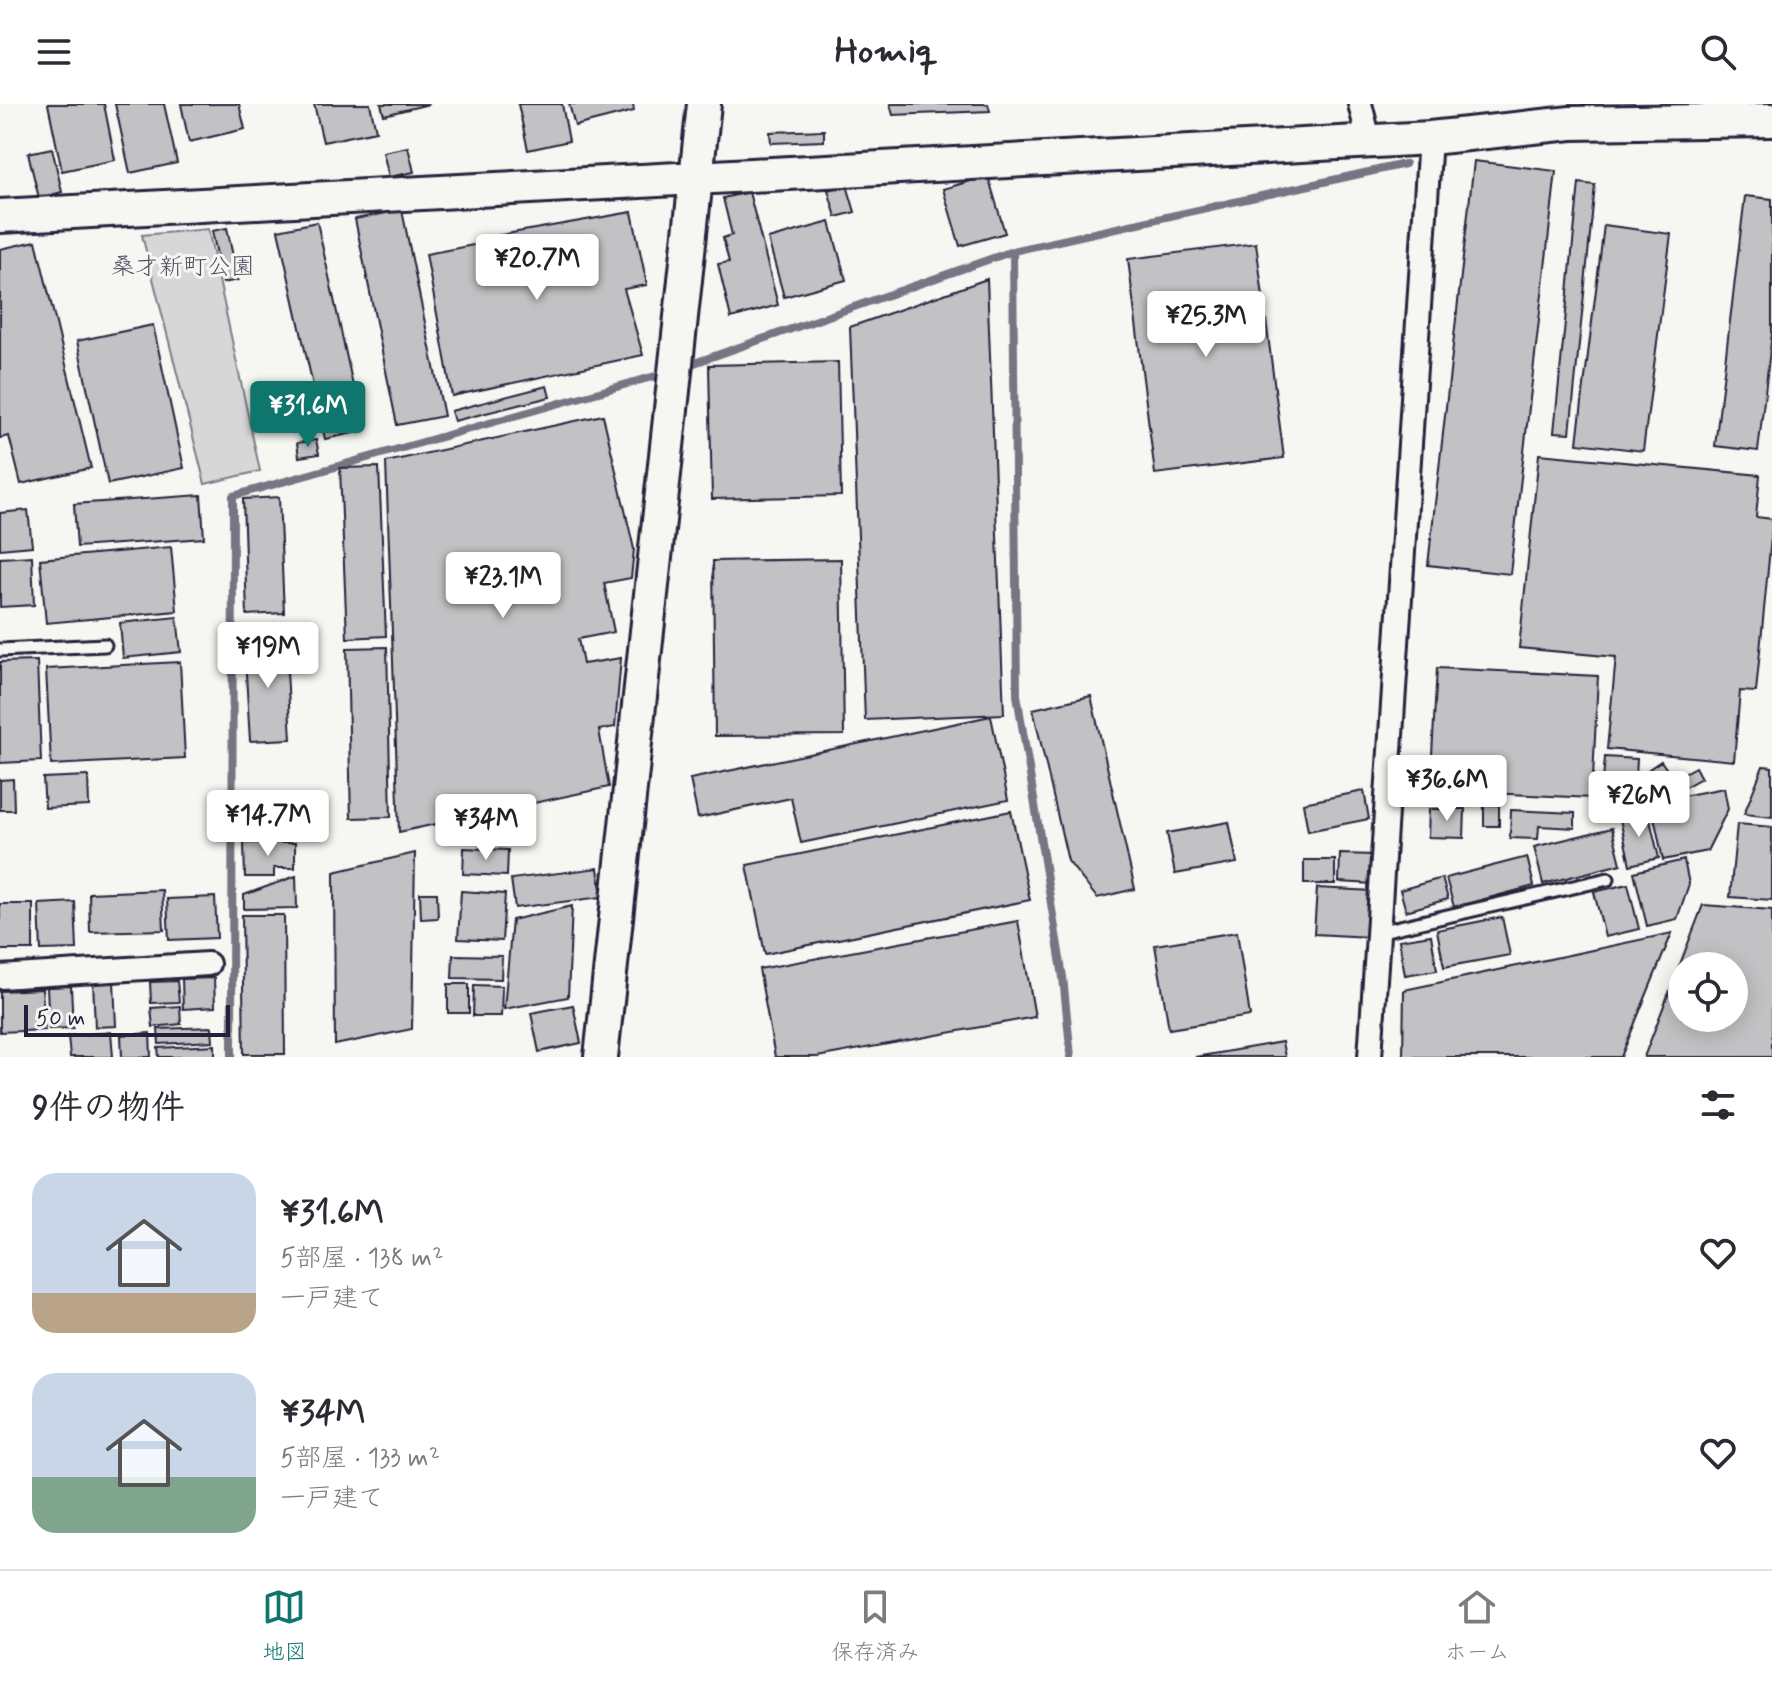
<!DOCTYPE html>
<html lang="ja">
<meta charset="utf-8">
<style>
:root{--surface:#fff;--page:#f7f7f7;--text:#2b2b33;--muted:#7c7c81;--line:#e1e1e2;--accent:#0f766e}
body{margin:0;font-family:Mynerve,"Klee One",sans-serif;background:var(--page);color:var(--text);height:100vh;display:flex;flex-direction:column;font-size:30px;white-space:nowrap}
*{box-sizing:border-box;margin:0}
p{font-size:26px;color:var(--muted)}
.icon{flex:none;width:44px;height:44px;fill:none;stroke:currentColor;stroke-width:2;stroke-linecap:round;stroke-linejoin:round}
.map{position:relative;height:953px;overflow:hidden}
.panel{display:flex;flex-direction:column;background:var(--surface);flex:1}
.panel>*{flex:none}
.buttons{position:absolute;left:1668px;top:848px;display:grid;gap:16px}
.buttons a{display:grid;place-items:center;width:80px;height:80px;border-radius:50%;background:var(--surface);box-shadow:0 4px 20px #0003;font-size:40px}
.scale{position:absolute;left:24px;bottom:20px;width:206px;box-sizing:border-box;padding-left:8px;border:4px solid #22223b;border-top:0;font-size:22px;line-height:28px;white-space:nowrap;color:#22223b;-webkit-text-stroke:6px #f6f6f2;paint-order:stroke}
.price{position:absolute;translate:-50% -68px;padding:0 18px;border-radius:8px;background:#fff;color:#222;font-size:26px;line-height:52px;filter:drop-shadow(0 2px 4px #0008)}
.price::after{content:'';position:absolute;left:50%;top:48px;width:24px;height:18px;margin-left:-12px;background:inherit;clip-path:polygon(0 0,100% 0,50% 100%)}
.price.active{background:var(--accent);color:#fff}
ul{padding:0;list-style:none}
li{display:flex;align-items:center;gap:24px;height:200px;padding:0 32px}
li span{display:grid;place-items:center;flex:none;width:224px;height:160px;border-radius:24px;color:#555}
li>.icon{margin-inline-start:auto}
span .icon{width:96px;height:96px;fill:#fffc;stroke-width:1}
li b{font-size:34px}
h2{display:flex;justify-content:space-between;align-items:center;height:96px;padding:0 32px;font-size:34px}
header{display:flex;justify-content:space-between;align-items:center;height:104px;padding:0 32px;background:var(--surface);font-size:36px;font-weight:700}
.tabs{display:flex;justify-content:space-around;align-items:center;height:112px;border-top:2px solid var(--line);background:var(--surface);font-size:22px;color:var(--muted)}
.tabs a{display:grid;justify-items:center;gap:4px}
.tabs .active{color:var(--accent)}
.map>svg:first-child{display:block}
</style>
<header><svg class="icon" aria-label="menu" viewBox="0 0 24 24"><path d="M4 6h16M4 12h16M4 18h16"/></svg>Homiq<svg class="icon" aria-label="search" viewBox="0 0 24 24"><circle cx="10" cy="10" r="6"/><path d="M15 15l6 6"/></svg></header>
<div class="map">
<svg width="1772" height="953" viewBox="0 0 1772 953">
<rect width="100%" height="100%" fill="#f6f6f2"/>
<filter id="ink" filterUnits="userSpaceOnUse"><feTurbulence type="fractalNoise" baseFrequency=".0125" numOctaves="2"/><feDisplacementMap in="SourceGraphic" scale="16" xChannelSelector="R" yChannelSelector="G"/><feConvolveMatrix kernelMatrix="1 2 1 2 8 2 1 2 1" color-interpolation-filters="sRGB"/></filter>
<g filter="url(#ink)">
<path fill="#d7d7d7" stroke="#7c7c89" stroke-width="2" d="M208 125 260 367 205 380 142 131Z"/>
<g fill="none" stroke-linecap="round" stroke-linejoin="round">
<path stroke="#757583" stroke-width="8" d="M1013 147 1017 591 1063 873 1071 953
M683 263 1013 147 1405 60
M232 953 233 392 666 269"/>
</g>
<path fill="#c2c2c4" stroke="#22223b" stroke-width="2" fill-rule="evenodd" d="M48 0H104L115 56 62 67Z
M115 0H164L177 59 130 69Z
M181 0H239L245 25 189 38Z
M314 0H370L376 27 323 38Z
M381 0H429L384 11Z
M518 0H562L569 37 528 46Z
M569 0H633L634 7 575 22Z
M890 0H988L990 7 893 11Z
M824 26V37L771 39 770 28Z
M408 43 414 68 389 73 383 48Z
M52 44 62 88 39 94 28 49Z
M1474 57 1556 67 1510 470 1428 461Z
M988 72 1005 129 960 142 943 85Z
M1579 79 1595 81 1570 329 1554 328Z
M847 81 855 108 836 113 828 86Z
M749 88 778 201 731 214 718 160 729 158 723 134 732 131 723 94Z
M1745 92 1772 95V229L1758 347 1715 342Z
M402 106 444 312 397 321 355 115Z
M632 108 647 181 624 185 643 251 452 292 426 150 479 140 478 135Z
M317 118 363 327 325 335 278 126Z
M830 118 846 176 784 193 768 135Z
M1604 121 1671 130 1643 347 1577 339Z
M227 124 238 176 223 179 212 127Z
M36 137 91 364 21 380 9 332 0 334V145Z
M1256 139 1284 354 1155 370 1128 155Z
M987 175 1004 610 865 616 850 223Z
M153 221 184 364 108 380 77 237Z
M838 258 841 392 712 395 709 261Z
M547 282 550 293 454 317 451 307Z
M603 311 634 445 631 474 604 479 614 528 578 535 583 560 621 554 615 623 599 626 609 683 399 728 386 358Z
M316 336 319 350 299 353 297 339Z
M1539 350 1760 371 1756 413 1772 415V423L1756 588 1740 587 1734 657 1607 645 1616 553 1519 544Z
M379 363 386 532 347 534 340 364Z
M201 391 204 434 77 443 74 400Z
M279 393 284 509 247 511 243 395Z
M28 406 32 442 0 445V409Z
M171 443 177 507 46 519 40 455Z
M32 452 34 501 0 503V454Z
M841 455 844 631 715 632 713 457Z
M177 513 181 548 123 554 120 519Z
M285 534 291 635 250 637 244 537Z
M387 543 391 713 351 714 347 544Z
M37 557 41 657 0 659V558Z
M180 558 185 654 51 661 46 565Z
M1437 564 1598 572 1592 694 1430 686Z
M1091 592 1135 785 1097 794 1068 757 1033 605Z
M991 612 1008 696 801 739 791 694 698 714 690 675Z
M1605 653 1637 655 1635 690 1602 688Z
M1661 657 1670 670 1657 678 1649 665Z
M1763 662 1772 663V713L1744 710Z
M1695 663 1701 674 1674 689 1668 678Z
M88 672 89 702 45 704 43 674Z
M13 675 14 706H0V676Z
M1724 684 1728 705 1707 747 1663 756 1651 698Z
M1364 687 1369 715 1308 727 1303 699Z
M1633 693 1636 704 1610 712 1607 702Z
M1484 700 1499 701V722H1484Z
M1429 705H1465L1464 734 1428 733Z
M1511 706 1575 709V724L1539 722 1538 735 1510 734Z
M1011 707 1030 796 765 850 747 761Z
M1648 708 1659 754 1630 761 1620 715Z
M1229 718 1237 759 1175 770 1167 729Z
M1737 720 1772 723V796L1730 793Z
M1612 724 1621 760 1543 780 1534 743Z
M244 739H295V764H274V773H245Z
M464 744 508 746 507 772 463 770Z
M415 749 412 925 335 941 334 768Z
M1340 750 1375 751 1373 780 1339 778Z
M1527 753 1534 782 1454 803 1446 774Z
M1304 756H1335V780H1304Z
M1684 756 1689 780 1677 815 1647 822 1634 768Z
M598 764 602 793 515 804 511 775Z
M296 772 297 804 244 805V791Z
M1442 774 1448 795 1406 807 1400 786Z
M1628 780 1639 825 1605 833 1594 788Z
M1317 784 1373 787 1370 833 1314 830Z
M162 786 164 826 90 828 89 789Z
M461 787 505 790 502 837 458 835Z
M420 789H437L438 814 421 815Z
M215 793 217 834 169 836 167 795Z
M75 798 77 845 41 846 39 800Z
M0 800H33V846H0Z
M1703 801 1772 806V953H1644ZM1682 862H1734V914H1682Z
M572 802 568 893 504 905 512 816Z
M242 811H284L285 950H244Z
M1502 813 1510 851 1444 863 1437 826Z
M1018 817 1035 913 817 953H775L759 865Z
M1237 828 1250 912 1169 925 1155 841Z
M1672 829 1621 953H1403L1404 886Z
M1431 831 1437 866 1405 871 1399 836Z
M453 851 502 852 501 875 452 874Z
M214 874 215 903 183 905 182 875Z
M93 877H114L116 922 95 923Z
M177 877 179 898 151 899 150 878Z
M448 880H469V909H448Z
M474 881 502 882 501 912H473Z
M71 882 73 924 49 925 47 883Z
M42 885 45 926 0 928V887Z
M573 901 581 939 539 948 531 909Z
M180 902 181 920 153 923 151 904Z
M212 923 213 937 159 940 158 925Z
M111 928 113 953H70L68 932Z
M150 929 151 953H122L121 931Z
M1282 938 1285 953H1195Z
M215 941V953H159L158 944Z"/>
<g fill="none" stroke-linecap="round" stroke-linejoin="round">
<g stroke="#22223b" stroke-width="17">
<path id="lane" d="M0 546 105 541
M1378 828 1608 775"/>
</g>
<g stroke="#22223b" stroke-width="28">
<path id="street" d="M1360 0 1369 36
M0 873 208 860
M1370 953 1430 34"/>
</g>
<g stroke="#22223b" stroke-width="38">
<path id="secondary" d="M0 112 1430 34 1571 19 1772 16
M601 953 704 0"/>
</g>
<use href="#lane" stroke="#f6f6f2" stroke-width="11"/>
<use href="#street" stroke="#f6f6f2" stroke-width="22"/>
<use href="#secondary" stroke="#f6f6f2" stroke-width="32"/>
</g>
</g>
<g text-anchor="middle" dominant-baseline="central" stroke-width="6" stroke-linejoin="round" paint-order="stroke">
<g font-size="24" fill="#4f4f62" stroke="#f6f6f2">
<text x="183" y="163">桑才新町公園</text>
</g>
</g>
</svg>
<div class="buttons">
<a><svg class="icon" aria-label="locate" viewBox="0 0 24 24"><circle cx="12" cy="12" r="6"/><path d="M12 2v4M12 18v4M2 12h4M18 12h4"/></svg></a>
</div>
<div class="scale">50 m</div>
<b class="price" style="left:537px;top:198px">¥20.7M</b>
<b class="price" style="left:1206px;top:255px">¥25.3M</b>
<b class="price active" style="left:308px;top:345px">¥31.6M</b>
<b class="price" style="left:503px;top:516px">¥23.1M</b>
<b class="price" style="left:268px;top:586px">¥19M</b>
<b class="price" style="left:1447px;top:719px">¥36.6M</b>
<b class="price" style="left:1639px;top:735px">¥26M</b>
<b class="price" style="left:268px;top:754px">¥14.7M</b>
<b class="price" style="left:486px;top:758px">¥34M</b>
</div>
<section class="panel">
<h2>9件の物件<svg class="icon" aria-label="filters" viewBox="0 0 24 24"><path d="M4 7h16M4 17h16"/><circle cx="9" cy="7" r="2"/><circle cx="15" cy="17" r="2"/></svg></h2>
<ul>
<li><span style="background:linear-gradient(#c9d6e8 75%,#b9a48a 0)"><svg class="icon" aria-label="home" viewBox="0 0 24 24"><path d="M3 11l9-7 9 7M6 9v11h12V9"/></svg></span><div><b>¥31.6M</b><p>5部屋 · 138 m²</p><p>一戸建て</p></div><svg class="icon" aria-label="heart" viewBox="0 0 24 24"><path d="M12 20l-8-8c-3-5 5-10 8-4 3-6 11-1 8 4z"/></svg></li>
<li><span style="background:linear-gradient(#c9d6e8 65%,#7fa58c 0)"><svg class="icon" aria-label="home" viewBox="0 0 24 24"><path d="M3 11l9-7 9 7M6 9v11h12V9"/></svg></span><div><b>¥34M</b><p>5部屋 · 133 m²</p><p>一戸建て</p></div><svg class="icon" aria-label="heart" viewBox="0 0 24 24"><path d="M12 20l-8-8c-3-5 5-10 8-4 3-6 11-1 8 4z"/></svg></li>
</ul>
</section>
<nav class="tabs">
<a class="active"><svg class="icon" aria-label="map" viewBox="0 0 24 24"><path d="M3 6l6-2 6 2 6-2v14l-6 2-6-2-6 2zM9 4v14M15 6v14"/></svg>地図</a>
<a><svg class="icon" aria-label="saved" viewBox="0 0 24 24"><path d="M7 4h10v16l-5-4-5 4z"/></svg>保存済み</a>
<a><svg class="icon" aria-label="home" viewBox="0 0 24 24"><path d="M3 11l9-7 9 7M6 9v11h12V9"/></svg>ホーム</a>
</nav>
